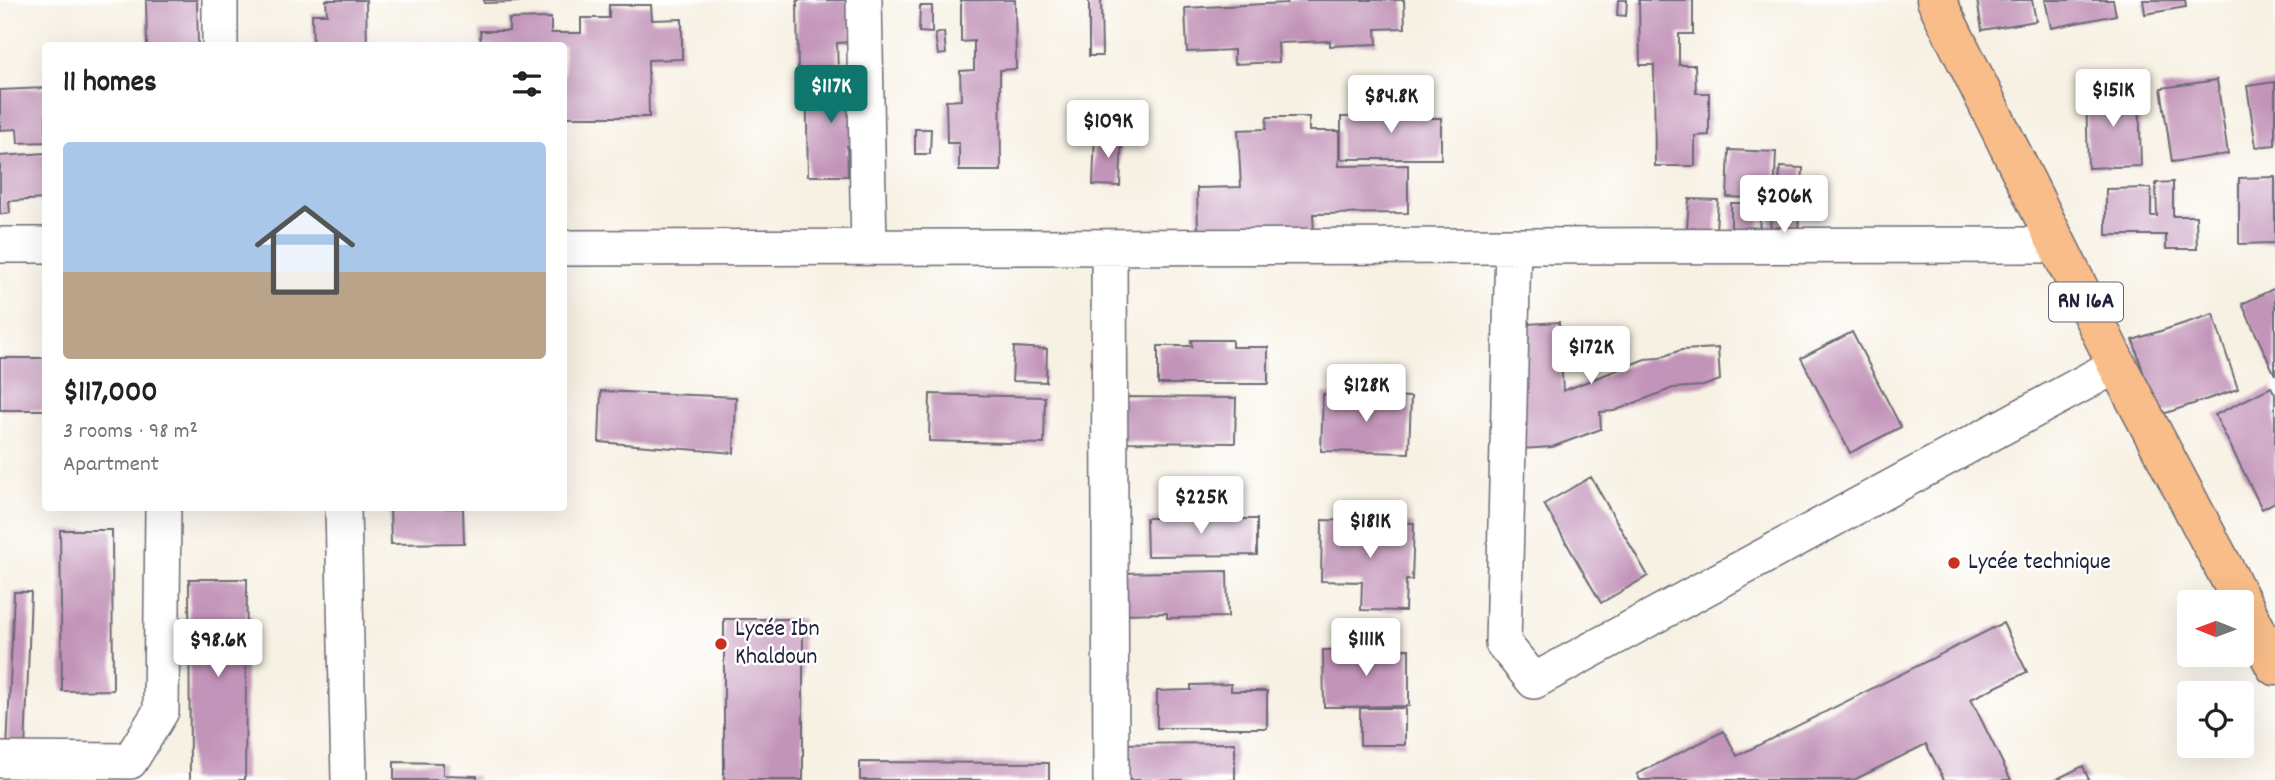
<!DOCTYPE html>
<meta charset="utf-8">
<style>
:root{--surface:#fff;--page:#f6f6f6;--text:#222;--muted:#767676;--line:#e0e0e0;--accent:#0f766e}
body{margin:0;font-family:Dekko,sans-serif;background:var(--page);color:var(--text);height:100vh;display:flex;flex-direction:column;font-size:26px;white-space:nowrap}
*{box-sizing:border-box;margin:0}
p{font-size:23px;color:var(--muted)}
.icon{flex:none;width:38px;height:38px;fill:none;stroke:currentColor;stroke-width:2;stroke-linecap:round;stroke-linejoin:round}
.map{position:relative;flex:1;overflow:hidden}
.side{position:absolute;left:42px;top:42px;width:525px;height:469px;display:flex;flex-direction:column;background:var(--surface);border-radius:7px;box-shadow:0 7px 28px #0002}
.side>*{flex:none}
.needle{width:46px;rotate:271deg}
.buttons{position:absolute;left:2177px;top:590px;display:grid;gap:14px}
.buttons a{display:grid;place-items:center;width:77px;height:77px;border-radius:7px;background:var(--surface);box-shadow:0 7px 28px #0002;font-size:35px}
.price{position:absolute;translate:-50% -60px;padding:0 16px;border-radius:7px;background:#fff;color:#222;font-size:23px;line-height:46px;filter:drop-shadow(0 2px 4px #0008)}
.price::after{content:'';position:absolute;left:50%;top:42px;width:21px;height:16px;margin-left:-10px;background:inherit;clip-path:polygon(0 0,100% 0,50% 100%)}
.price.on{background:var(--accent);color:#fff}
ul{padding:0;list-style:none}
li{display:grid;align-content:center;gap:14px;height:371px;padding:0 21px}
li+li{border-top:2px solid var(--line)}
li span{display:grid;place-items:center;height:217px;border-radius:7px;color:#555}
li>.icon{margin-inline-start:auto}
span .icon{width:126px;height:126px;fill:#fffc;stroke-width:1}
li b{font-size:30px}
h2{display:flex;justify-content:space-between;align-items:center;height:84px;padding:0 21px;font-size:30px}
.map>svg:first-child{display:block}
</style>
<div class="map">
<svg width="2275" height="780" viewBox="0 0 2275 780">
<rect width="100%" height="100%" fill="#fff"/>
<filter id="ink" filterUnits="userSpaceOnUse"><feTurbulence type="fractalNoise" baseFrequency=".0143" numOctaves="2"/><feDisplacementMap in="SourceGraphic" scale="14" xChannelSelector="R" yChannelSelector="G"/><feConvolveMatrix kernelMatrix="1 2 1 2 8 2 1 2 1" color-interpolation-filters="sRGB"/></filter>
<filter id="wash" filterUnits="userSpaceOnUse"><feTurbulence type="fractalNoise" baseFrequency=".00686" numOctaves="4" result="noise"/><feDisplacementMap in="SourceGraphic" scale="28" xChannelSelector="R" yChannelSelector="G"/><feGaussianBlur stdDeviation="1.57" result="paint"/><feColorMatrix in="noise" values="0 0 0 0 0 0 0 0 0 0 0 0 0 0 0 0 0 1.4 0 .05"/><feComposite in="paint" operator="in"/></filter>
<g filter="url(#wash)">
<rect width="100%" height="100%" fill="#f7f1e3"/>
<g id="blocks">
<path fill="#c394b9" d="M146 0H197L198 46H147Z
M326 0H366L367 46H313L312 14H327Z
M484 0H518V2L484 3Z
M797 0H851L852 42 837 43 838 72 798 73Z
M961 0H1015L1016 69 1000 70 1001 171H959V143H947L946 101 961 100 960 71 974 70V41L961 42Z
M1089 0H1101L1102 56H1089Z
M1287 0H1404L1405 28 1376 29 1377 44 1330 46V41L1278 43 1279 62 1234 64V50L1187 52 1185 8 1287 3Z
M1618 0H1627L1626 16 1617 15Z
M1639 0H1693V34H1679V65H1695L1696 93H1709V135L1695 136V166H1655L1654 65H1640Z
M1977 0H2032L2036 21 1982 30Z
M2045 0H2113L2116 15 2051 28Z
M2143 0H2185L2186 7 2145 14Z
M609 5H651L652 20 682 19V59L648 60 649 117H564V46H481L480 31H509V19L551 18V33H581V18H609Z
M920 6H932V33L919 32Z
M944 32 946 54 938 55 935 34Z
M806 75H848V103H861V146H847L848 176H808Z
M2217 80 2228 154 2172 162 2161 88Z
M2275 82V145L2256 147 2247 86Z
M46 88V142L18 143 17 129 0 130V90Z
M2139 91 2141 166 2088 168 2086 92Z
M1368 104H1411V118H1441V159H1341V117H1369Z
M1267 117H1309V131H1339V166L1408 165V213L1313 214 1314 231 1198 232 1197 188 1241 187 1238 130 1266 129Z
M915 129H931L930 154H915Z
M1095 133 1122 134 1120 186 1093 185Z
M1729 150 1776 152 1774 199 1727 197Z
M46 153V199L9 201 10 213 0 214V156Z
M1780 167 1803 168 1801 210 1778 209Z
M2275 177V243L2239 244V178Z
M2173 182V216H2196L2197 249H2166V235H2106V189L2151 188V216H2157L2156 183Z
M1689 199 1718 200 1715 245 1686 243Z
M1731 203H1760L1759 248H1731Z
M1771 211H1799L1797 259 1769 258Z
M2275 288V375L2242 304Z
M2213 314 2238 389 2157 416 2133 340Z
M1559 322 1563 391 1645 359 1659 358 1681 350 1718 348 1720 380 1703 386 1673 388 1614 411 1600 412 1601 429 1552 447 1521 449 1514 325Z
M1852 332 1901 427 1850 453 1801 358Z
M1191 340H1232V347H1268V384H1158V346H1192Z
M1014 347 1047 349 1046 382 1012 381Z
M0 358H46V410H0Z
M2271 387 2275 394V502L2262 509 2215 415Z
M601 391 736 397 734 453 599 442Z
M930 394 1045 397 1044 444 929 441Z
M1323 394 1411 397 1409 453 1321 451Z
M1121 397 1236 398 1235 443 1121 442Z
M1591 477 1648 576 1601 603 1544 504Z
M390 508H463L464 543 391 544Z
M1180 512H1220L1221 519H1257V555L1147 556 1146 518H1181Z
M1322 520 1414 523 1412 580H1406L1405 611 1361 610 1362 582 1321 581Z
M60 530H112L113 690 62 691Z
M1227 571 1228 617 1167 618V613L1119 614 1118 573Z
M189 579H247L245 780H190Z
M14 592H31L25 752 7 751Z
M724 619H803V780H724Z
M2003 623 2027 672 1971 699 2011 780H1944L1926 744 1854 780H1640L1637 774 1724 731 1737 756Z
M1409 649V706L1324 707 1323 650Z
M1231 684V691H1267V728H1157V691L1191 690V685Z
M1360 708H1405V745H1360Z
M1235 743V780H1105L1104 744Z
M394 762 443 763V775L477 776V780H394Z
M860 762 1049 763V780H860Z
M2083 766 2089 780H2055Z"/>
</g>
</g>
<g filter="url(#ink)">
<use href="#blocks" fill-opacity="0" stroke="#6d6a76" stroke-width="2"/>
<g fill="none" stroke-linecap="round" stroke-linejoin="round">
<g stroke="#6d6a76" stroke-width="38">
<path id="minor" d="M864 0 869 247
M220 46V0
M0 245H46
M1513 246 1503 643 1534 681 2117 365
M1109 247 1111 780
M564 248 2058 245
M343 508 349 780
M0 760 130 761 161 711 163 508"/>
</g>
<g stroke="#6d6a76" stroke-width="41">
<path id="major" d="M1936 0 2117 365 2242 602
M2242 602 2275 666"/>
</g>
<use href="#minor" stroke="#fff" stroke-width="35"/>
<use href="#major" stroke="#f8bd89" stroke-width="38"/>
</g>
</g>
<g fill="#c8321e" stroke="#fff" stroke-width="2.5">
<circle cx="1954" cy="563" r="7"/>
<circle cx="721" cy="644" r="7"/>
</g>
<g text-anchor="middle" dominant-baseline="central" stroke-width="5" stroke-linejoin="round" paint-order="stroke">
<rect fill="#fff" stroke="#646476" stroke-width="2" x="2049" y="282.5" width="74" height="39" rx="5"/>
<g font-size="23" font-weight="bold" fill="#22223b">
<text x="2086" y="302">RN 16A</text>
</g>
<g font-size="24" fill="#22223b" stroke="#fff" text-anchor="start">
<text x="1968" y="563">Lycée technique</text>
<text x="735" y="630">Lycée Ibn<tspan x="735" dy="28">Khaldoun</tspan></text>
</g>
</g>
</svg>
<div class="buttons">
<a><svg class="needle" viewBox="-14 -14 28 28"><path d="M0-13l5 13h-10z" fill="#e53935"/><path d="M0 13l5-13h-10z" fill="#767676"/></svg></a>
<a><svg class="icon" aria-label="locate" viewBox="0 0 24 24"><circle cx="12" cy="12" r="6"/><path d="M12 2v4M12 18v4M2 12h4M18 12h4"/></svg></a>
</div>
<b class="price on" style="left:831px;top:125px">$117K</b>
<b class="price" style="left:2113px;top:129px">$151K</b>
<b class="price" style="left:1391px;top:135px">$84.8K</b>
<b class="price" style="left:1108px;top:160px">$109K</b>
<b class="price" style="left:1784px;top:235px">$206K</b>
<b class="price" style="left:1591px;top:386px">$172K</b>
<b class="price" style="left:1366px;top:424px">$128K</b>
<b class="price" style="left:1201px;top:536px">$225K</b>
<b class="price" style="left:1370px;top:560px">$181K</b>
<b class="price" style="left:1366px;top:678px">$111K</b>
<b class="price" style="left:218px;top:679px">$98.6K</b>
<section class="side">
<h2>11 homes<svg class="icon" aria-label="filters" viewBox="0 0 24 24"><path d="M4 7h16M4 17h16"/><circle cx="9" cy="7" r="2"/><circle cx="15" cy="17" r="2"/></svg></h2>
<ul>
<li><span style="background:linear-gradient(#a9c7e8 60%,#b9a48a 0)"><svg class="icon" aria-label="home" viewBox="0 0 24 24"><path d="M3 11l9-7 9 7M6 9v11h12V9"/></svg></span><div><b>$117,000</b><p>3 rooms · 98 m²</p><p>Apartment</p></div></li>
</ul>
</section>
</div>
